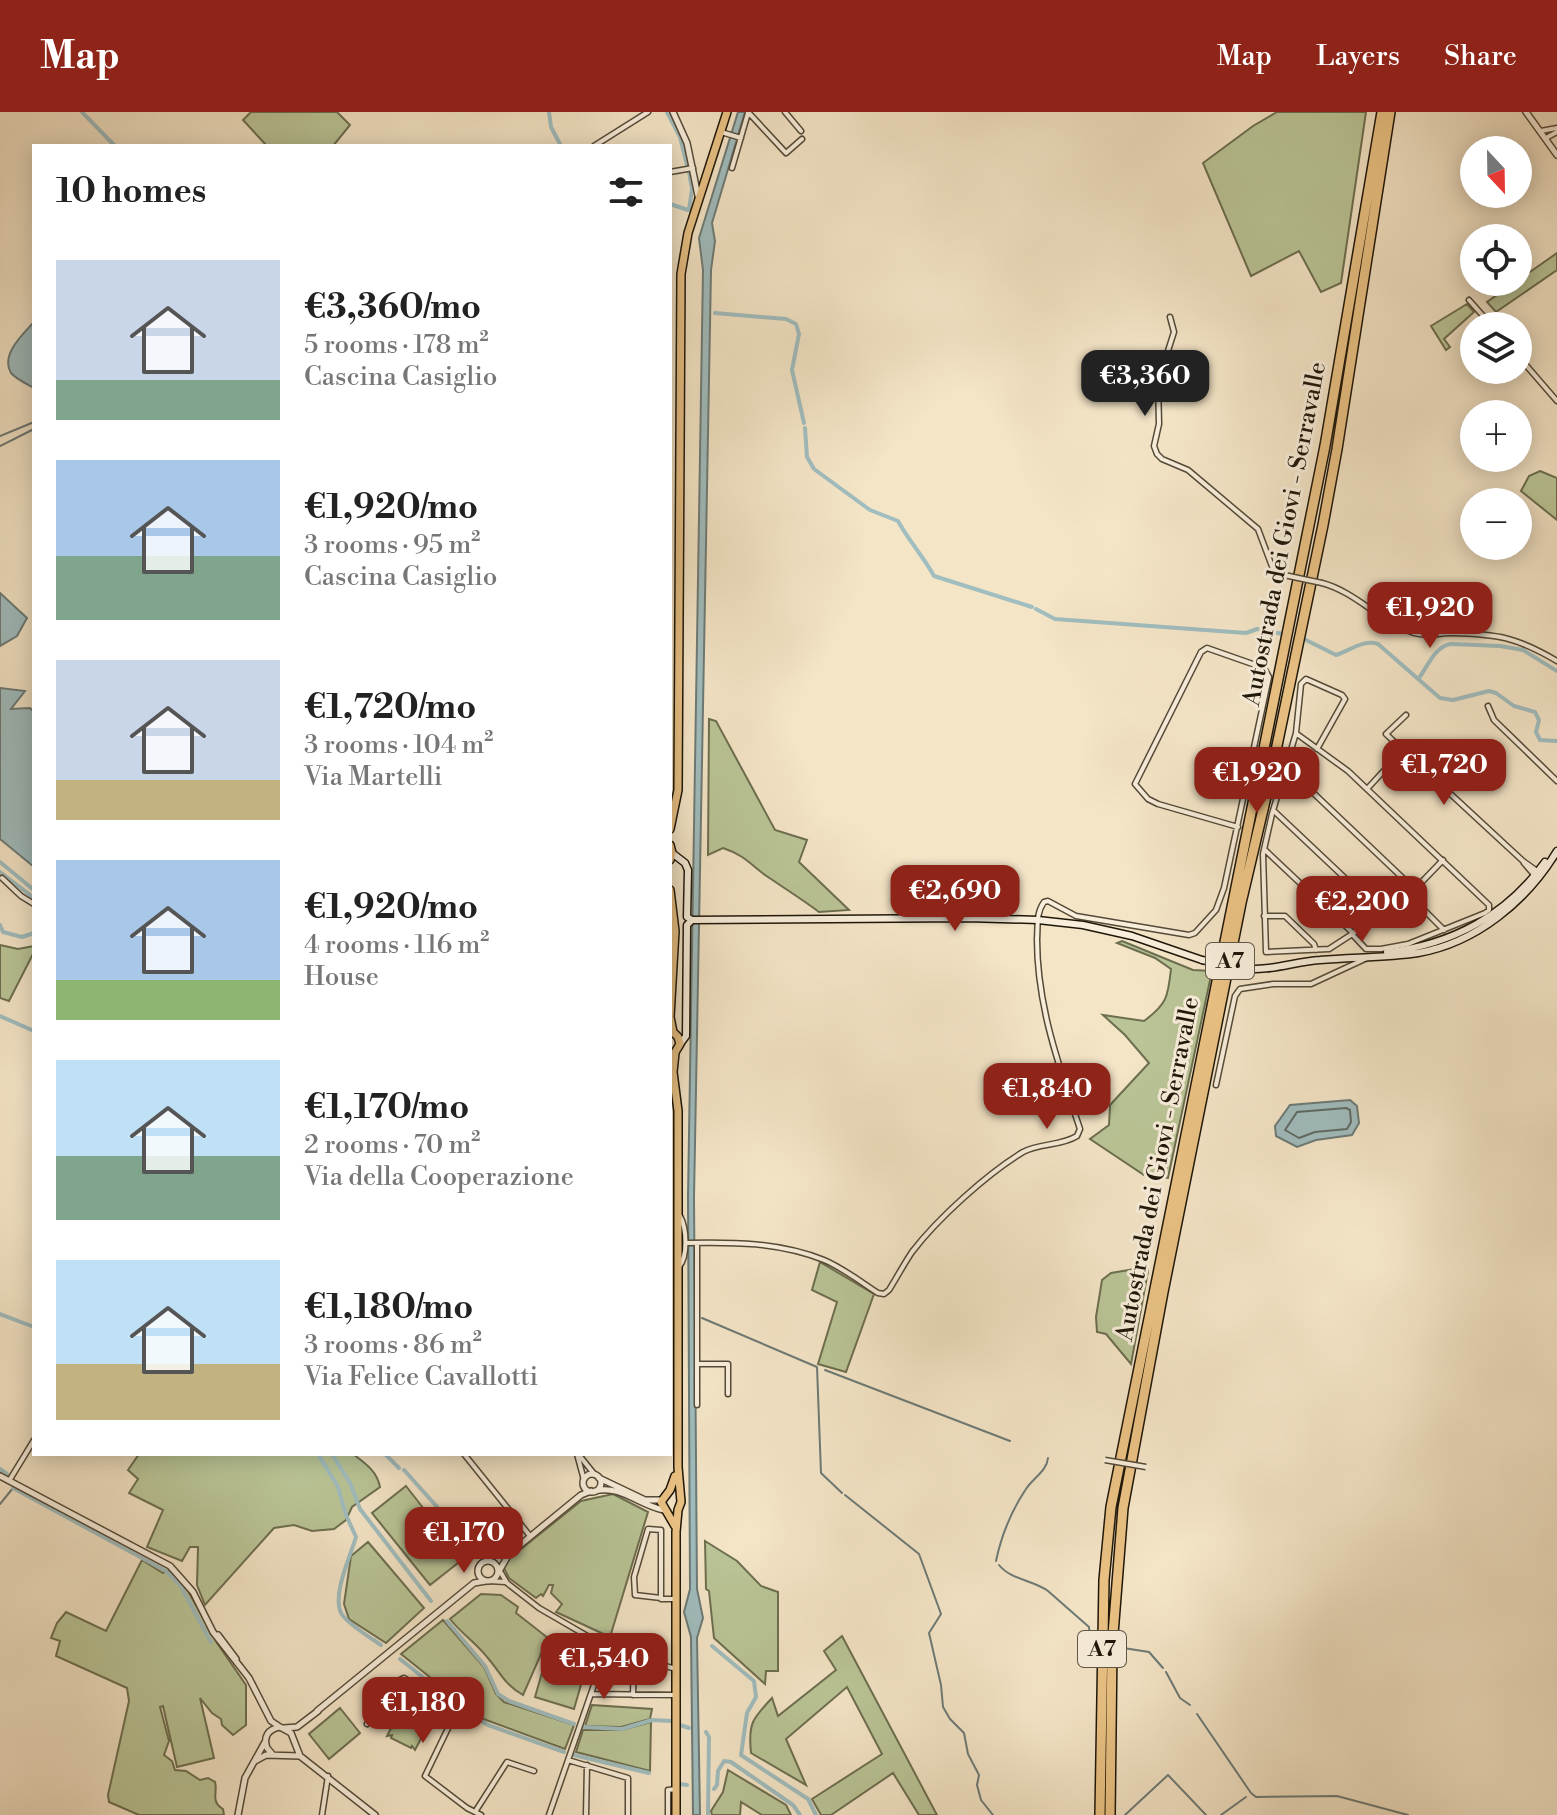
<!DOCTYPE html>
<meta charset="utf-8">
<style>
:root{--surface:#fff;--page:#f6f6f6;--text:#222;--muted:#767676;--accent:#8f2418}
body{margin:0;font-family:"Libre Bodoni",serif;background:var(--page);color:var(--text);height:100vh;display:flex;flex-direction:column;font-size:30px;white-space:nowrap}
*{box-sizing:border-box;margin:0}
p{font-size:26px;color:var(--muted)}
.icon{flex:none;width:44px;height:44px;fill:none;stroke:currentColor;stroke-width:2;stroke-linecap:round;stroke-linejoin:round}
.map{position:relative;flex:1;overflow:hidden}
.details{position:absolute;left:32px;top:32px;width:640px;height:1312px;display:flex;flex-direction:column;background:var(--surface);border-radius:0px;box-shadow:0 4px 20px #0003}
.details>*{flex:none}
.needle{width:52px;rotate:158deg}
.fabs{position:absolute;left:1460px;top:24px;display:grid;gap:16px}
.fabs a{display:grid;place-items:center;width:72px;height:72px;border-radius:50%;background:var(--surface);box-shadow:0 4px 20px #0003;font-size:40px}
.price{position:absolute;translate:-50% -68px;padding:0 18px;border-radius:16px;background:var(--accent);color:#fff;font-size:26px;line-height:52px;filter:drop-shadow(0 2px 4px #0008)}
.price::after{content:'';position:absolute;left:50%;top:48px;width:24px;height:18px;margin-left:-12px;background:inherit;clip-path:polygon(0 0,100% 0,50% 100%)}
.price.selected{background:#222;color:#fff}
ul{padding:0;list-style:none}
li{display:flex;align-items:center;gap:24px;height:200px;padding:0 24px}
li span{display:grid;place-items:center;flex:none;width:224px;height:160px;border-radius:0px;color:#555}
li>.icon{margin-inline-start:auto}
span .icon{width:96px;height:96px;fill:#fffc;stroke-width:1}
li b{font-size:34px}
h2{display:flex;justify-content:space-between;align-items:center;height:96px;padding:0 24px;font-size:34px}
header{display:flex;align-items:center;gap:48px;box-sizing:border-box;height:112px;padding:0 40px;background:var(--accent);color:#fff}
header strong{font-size:38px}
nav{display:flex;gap:44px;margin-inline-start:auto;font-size:28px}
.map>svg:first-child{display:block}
</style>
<header>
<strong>Map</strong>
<nav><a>Map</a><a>Layers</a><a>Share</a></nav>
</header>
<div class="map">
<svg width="1557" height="1703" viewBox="0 0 1557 1703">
<rect width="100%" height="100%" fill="#f4e5c7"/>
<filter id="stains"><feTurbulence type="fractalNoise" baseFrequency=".0025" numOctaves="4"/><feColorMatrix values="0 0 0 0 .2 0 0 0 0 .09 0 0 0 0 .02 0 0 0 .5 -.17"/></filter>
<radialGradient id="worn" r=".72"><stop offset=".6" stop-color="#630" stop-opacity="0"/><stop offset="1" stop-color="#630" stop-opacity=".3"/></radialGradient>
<path fill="#bac597" stroke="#6c6e50" stroke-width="2" d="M251 0H337L350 13 333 34H267L243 8Z
M1277 0H1366L1341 171 1321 180 1299 139 1251 164 1203 51 1253 14Z
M1557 141V158L1496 200 1487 190Z
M1467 192 1474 200 1444 227 1450 235 1446 238 1431 214Z
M1540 359 1557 366V408L1521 379 1529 364Z
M709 607 716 609 775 718 807 728 799 750 849 798 819 800C803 788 787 778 771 767 752 755 747 744 723 736L708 743Z
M1122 829 1193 858 1212 859 1168 1066 1144 1063 1090 1027 1109 1013 1110 993 1149 951 1125 923 1103 903 1144 909C1167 892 1168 885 1171 857L1155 846 1117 831Z
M0 833 18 837 34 834V840L9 889 0 886Z
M820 1150 874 1182 846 1260 818 1252 837 1190 812 1178Z
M1147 1155 1148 1159 1131 1252 1106 1222 1097 1220 1096 1205 1102 1168 1111 1161Z
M139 1342H353C365 1351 377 1359 380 1375L352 1395 346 1408 334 1417 312 1419 294 1413 274 1416 205 1493 197 1473 198 1435H190L182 1449 147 1435 163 1398 129 1381 138 1367 128 1358Z
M406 1374 463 1447 430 1473 372 1401Z
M613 1382 648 1400 610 1525 556 1500 562 1492 551 1481 553 1473H549L543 1484 541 1482 536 1486 509 1466 504 1456 505 1450 581 1389Z
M705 1429 737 1449 761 1474 778 1480V1559H766L765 1572 714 1526 709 1479 706 1477Z
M368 1430 424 1496 386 1531 349 1507 344 1492 351 1444Z
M142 1448 163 1461 166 1458 171 1459 188 1479 217 1531 246 1573V1613L233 1623 222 1613 221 1607 212 1601 200 1586 214 1646 177 1655 163 1594 160 1595 169 1629 164 1643 172 1649 175 1658 186 1659 200 1668 208 1666 215 1670C218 1681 210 1689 223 1697L224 1703H139L109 1690 108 1683 129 1589 127 1576 56 1544 60 1529 51 1526 57 1511 66 1500 106 1519Z
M481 1482 501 1483 518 1495 516 1501 548 1526 523 1583C503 1571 501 1561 487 1545 476 1531 461 1521 450 1507Z
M443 1508 484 1555 496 1582 504 1590 574 1613 565 1637 481 1606 401 1542Z
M842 1524 937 1703H919L893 1661 831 1703H821L812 1687 882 1642 847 1575 786 1627 806 1673 751 1641C748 1612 752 1607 772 1586L778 1604 836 1558 824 1539Z
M552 1526 591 1538 574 1597 535 1585Z
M404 1591 432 1606 415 1638 412 1634 411 1636 391 1626 392 1623 387 1624Z
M592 1593 652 1597 650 1607 621 1615 585 1614Z
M340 1596 360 1621 329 1647 309 1622Z
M651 1610 650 1659 576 1640 583 1618H622Z
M728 1658 786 1693 791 1703H762L741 1690 740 1703H712L711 1699 723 1680Z"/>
<path fill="#a0bdbf" stroke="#6c7a76" stroke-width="2" d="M738 0H745L712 111 715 129 711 158 694 1086 697 1477 703 1506 697 1526 700 1703H693L691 1525 684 1500 690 1477 688 1085 703 158 699 126Z
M34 210V276C27 272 16 267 11 261 0 243 23 222 34 210Z
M0 481 27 506 17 524 0 534Z
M0 576 25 579 11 597 30 596 34 600V755L0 727Z
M1350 988 1357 994 1359 1011 1352 1023 1316 1028 1297 1035 1276 1024 1275 1014 1290 993Z"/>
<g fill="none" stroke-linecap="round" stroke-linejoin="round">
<path stroke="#5f6a64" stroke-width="2" d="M1346 996 1350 998 1351 1010 1347 1017 1315 1020 1299 1026 1285 1018 1297 1000Z"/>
<path stroke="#6c7a76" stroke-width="2" d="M0 324 34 310
M0 334 34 317
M670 1192H671
M702 1206 817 1255 821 1361 842 1381
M825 1258 1010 1329
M845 1383 919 1442 941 1502 929 1521 941 1573 943 1595 950 1607 964 1621 968 1642 979 1663 977 1673 981 1688 993 1703
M0 1392 13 1376
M996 1449C1001 1425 1012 1398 1026 1377 1033 1366 1047 1359 1048 1346
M999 1453C1011 1468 1033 1468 1048 1479L1089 1515 1091 1535H1096
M1117 1535 1149 1540 1163 1556
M1166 1560 1180 1586 1190 1593
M1197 1602 1251 1681 1256 1685 1337 1684 1408 1703
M1125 1703 1168 1663 1206 1703
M1221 1703 1246 1685"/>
<path stroke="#a0bdbf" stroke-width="4" d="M82 0 115 34
M549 0 551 15 561 34
M667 0 680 25 687 53
M670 92 688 98
M689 98 692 77 689 60
M715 201 786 207 796 212 799 222 792 258 804 311
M805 316 807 345 814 357 870 398 898 409C909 429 923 444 934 464L1032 495
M1036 497 1055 507 1246 521 1257 517 1283 522
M1304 527 1336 543C1349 539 1364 527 1378 532L1440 586 1453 588 1489 579 1496 581 1514 594 1535 600 1539 608 1536 620 1540 628 1557 629
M1419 566C1428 554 1435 534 1451 532L1500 534 1523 538 1557 559
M0 750 34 778
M0 760 34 786
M0 813 3 820 22 825 34 821
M0 904 34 919
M0 1202 34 1215
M318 1342 338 1375 346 1403 356 1425C351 1443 332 1482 341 1501 346 1511 371 1526 381 1533
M332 1342 350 1371 360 1397 431 1489
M385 1342 399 1356
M0 1357 7 1362
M404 1358 457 1417
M13 1376 166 1459 180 1473 211 1530
M447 1509 485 1554 498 1582 509 1589 574 1612
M712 1534 754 1569 756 1585 747 1601 741 1643 808 1687 816 1703
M400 1547 468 1601 488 1613 564 1640
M680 1613 689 1616
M584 1615 622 1617 652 1608 672 1609
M706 1620 709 1625 708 1703
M574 1643 649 1661
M680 1672 687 1673
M714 1677 717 1673 718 1659 724 1649 731 1650 793 1693 800 1703"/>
<g stroke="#544a38" stroke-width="7">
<path id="minor" d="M748 0 786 41 802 27
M785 0 801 19
M1541 19 1557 16
M721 20 741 26
M1546 26 1557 20
M594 34 648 0
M732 56 748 1
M670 60 693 56
M1469 188 1492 214
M1170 205 1174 220 1158 270 1159 312 1154 334 1157 342 1162 347 1188 358 1258 417 1273 457 1284 463
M1518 244 1557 289
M1322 471C1356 480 1380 510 1414 521 1427 525 1438 521 1451 521 1498 522 1516 525 1557 549
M1488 594 1494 608 1557 669
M1297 622 1348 659 1489 793V798L1485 801 1408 832 1381 837H1366L1352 822
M1317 637 1345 587 1342 583 1306 567 1301 572 1296 621 1272 702 1263 742 1266 840 1329 837 1377 806 1409 777 1416 776 1443 748
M1403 638 1386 622 1406 603
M1286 655 1407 770 1410 784 1444 818
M1367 677 1403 638 1523 749 1537 759
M1274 699 1382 801
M1265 738 1353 821
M1524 751 1536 765
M2 766 21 784 34 792
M1264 804H1285L1314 832 1316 838
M1216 973 1235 884 1240 877 1273 872H1311L1367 846
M686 1131C733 1130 779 1130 824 1148 843 1156 861 1170 878 1181L884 1182 889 1178C897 1165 904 1152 912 1140 938 1106 987 1062 1023 1040 1040 1031 1061 1034 1077 1024L1080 1017C1059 954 1037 894 1037 827 1038 814 1036 801 1044 790L1048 789 1076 804 1189 823 1195 821 1216 798 1224 776 1269 565 1264 556 1207 536 1201 540 1135 672 1148 687 1158 692 1238 715
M697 1131V1293
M679 1155C688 1144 687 1117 680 1104
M697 1252H728V1282
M464 1342 530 1424
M577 1342 584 1368
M579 1343 595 1363
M9 1369 34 1328
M497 1454 507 1471 539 1496 601 1532 603 1547 549 1703
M489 1469 505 1470
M661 1486 635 1483 634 1465 648 1417 661 1418V1487H675
M603 1536 676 1557
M591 1582 677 1583
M633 1583 634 1546
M367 1612 388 1574 404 1566 452 1596 453 1606 425 1664 467 1696 481 1703
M568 1648 628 1666V1703
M475 1700 507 1650 534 1659
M322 1703 328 1664
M586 1703 587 1653
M668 1703V1678L676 1677"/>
</g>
<g stroke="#544a38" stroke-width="8">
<path id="tertiary" d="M673 0 687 31 698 84
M1526 0 1557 43
M583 1371a9 9 0 1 1 18 0a9 9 0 1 1-18 0Z
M0 1364 170 1454 193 1480 213 1520 249 1566 271 1609 280 1615
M599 1366 645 1388H661
M595 1379C620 1372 640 1394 664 1398
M478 1459a10 10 0 1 1 20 0a10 10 0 1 1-20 0Z
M498 1461 509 1442 581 1383 591 1379
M218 1523 236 1547
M317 1599 474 1471 486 1469
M284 1616 297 1615 318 1599
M273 1643 267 1636C263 1625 268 1617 280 1615L291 1621 300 1644
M255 1649 266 1643 300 1644 375 1703
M238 1703 245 1666 265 1630"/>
</g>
<g stroke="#1e1609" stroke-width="9">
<path id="secondary" d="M672 741 685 751 688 758 687 805 692 808
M692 808 968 806 1038 808 1083 813 1132 824 1202 848
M1387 840C1452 833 1507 803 1545 750
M1241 856C1269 860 1292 850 1320 848 1352 845 1385 846 1418 841 1476 831 1527 789 1557 739
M680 932 686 924 687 813 692 808"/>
</g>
<g stroke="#1e1609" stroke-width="10">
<path id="primary" d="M670 717 678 678 681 162 688 121 727 0
M670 733 672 741 670 748
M670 778 675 819 670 905 673 920 678 925 680 932 674 942
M675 941 673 960 678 999V1355L681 1390 678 1398 676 1420V1703
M675 1414 661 1390 670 1378 675 1364"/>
</g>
<g stroke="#1e1609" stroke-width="12">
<path id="motorway" d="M1100 1703 1104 1468 1111 1395 1325 334 1382 0
M1110 1703 1112 1535 1123 1396 1163 1180 1241 791 1269 672 1323 413 1337 337 1390 0"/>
</g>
<use href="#minor" stroke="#f8eedb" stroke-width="4"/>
<use href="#tertiary" stroke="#f8eedb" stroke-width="5"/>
<use href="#secondary" stroke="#f8eedb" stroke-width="6"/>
<use href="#primary" stroke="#eac284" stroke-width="7"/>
<use href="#motorway" stroke="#eac284" stroke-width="9"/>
<g stroke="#544a38" stroke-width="7" stroke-linecap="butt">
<path id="minor-bridge" d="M1284 463 1322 471
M1105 1348 1146 1355"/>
</g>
<g stroke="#1e1609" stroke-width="9" stroke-linecap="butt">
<path id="secondary-bridge" d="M1202 848 1241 856"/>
</g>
<use href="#minor-bridge" stroke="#f8eedb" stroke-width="4"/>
<use href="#secondary-bridge" stroke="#f8eedb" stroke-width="6"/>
</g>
<g text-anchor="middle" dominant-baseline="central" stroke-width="6" stroke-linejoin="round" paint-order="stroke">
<g fill="#f8eedb" stroke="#5f5748" stroke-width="2">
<rect x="1206" y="831" width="48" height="36" rx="6"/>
<rect x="1078" y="1519" width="48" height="36" rx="6"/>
</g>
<g font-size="22" font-weight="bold" fill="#1e1609">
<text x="1230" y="849">A7</text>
<text x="1102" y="1537">A7</text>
</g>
<g font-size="24" fill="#1e1609" stroke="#f8eedb">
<text transform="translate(1285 422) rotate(-79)">Autostrada dei Giovi - Serravalle</text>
<text transform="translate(1158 1057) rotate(-79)">Autostrada dei Giovi - Serravalle</text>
</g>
</g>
<rect width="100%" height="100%" filter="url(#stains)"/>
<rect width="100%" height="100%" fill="url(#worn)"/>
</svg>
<div class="fabs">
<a><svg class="needle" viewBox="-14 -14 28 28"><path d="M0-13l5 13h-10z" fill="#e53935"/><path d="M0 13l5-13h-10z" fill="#767676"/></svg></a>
<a><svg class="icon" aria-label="locate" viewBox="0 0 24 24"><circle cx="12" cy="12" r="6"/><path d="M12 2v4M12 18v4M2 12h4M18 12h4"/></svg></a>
<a><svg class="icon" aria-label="layers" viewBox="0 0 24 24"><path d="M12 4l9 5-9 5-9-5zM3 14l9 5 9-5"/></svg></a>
<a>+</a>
<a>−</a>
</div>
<b class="price selected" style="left:1145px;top:306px">€3,360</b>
<b class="price" style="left:1430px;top:538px">€1,920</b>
<b class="price" style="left:1444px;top:695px">€1,720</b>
<b class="price" style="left:1257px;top:703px">€1,920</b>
<b class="price" style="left:955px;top:821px">€2,690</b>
<b class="price" style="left:1362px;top:832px">€2,200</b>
<b class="price" style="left:1047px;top:1019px">€1,840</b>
<b class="price" style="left:464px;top:1463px">€1,170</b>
<b class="price" style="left:604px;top:1589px">€1,540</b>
<b class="price" style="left:423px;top:1633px">€1,180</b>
<section class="details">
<h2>10 homes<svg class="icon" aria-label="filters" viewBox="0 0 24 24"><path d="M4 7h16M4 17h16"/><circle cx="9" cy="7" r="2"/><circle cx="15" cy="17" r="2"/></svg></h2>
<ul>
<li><span style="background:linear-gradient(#c9d6e8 75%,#7fa58c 0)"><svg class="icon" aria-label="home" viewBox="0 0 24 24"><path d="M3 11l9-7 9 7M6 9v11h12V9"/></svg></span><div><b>€3,360/mo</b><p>5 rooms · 178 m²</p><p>Cascina Casiglio</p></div></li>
<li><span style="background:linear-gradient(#a9c7e8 60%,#7fa58c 0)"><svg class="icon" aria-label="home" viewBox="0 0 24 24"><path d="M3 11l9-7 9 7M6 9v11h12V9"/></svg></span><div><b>€1,920/mo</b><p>3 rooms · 95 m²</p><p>Cascina Casiglio</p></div></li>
<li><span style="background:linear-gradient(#c9d6e8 75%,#c2b280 0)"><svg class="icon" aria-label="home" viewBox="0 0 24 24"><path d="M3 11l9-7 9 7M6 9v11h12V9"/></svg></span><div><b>€1,720/mo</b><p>3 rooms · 104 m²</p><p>Via Martelli</p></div></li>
<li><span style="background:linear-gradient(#a9c7e8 75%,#8fb573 0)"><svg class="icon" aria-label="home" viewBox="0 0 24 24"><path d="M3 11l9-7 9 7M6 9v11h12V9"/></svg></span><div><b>€1,920/mo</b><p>4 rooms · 116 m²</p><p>House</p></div></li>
<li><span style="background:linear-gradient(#bfe0f5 60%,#7fa58c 0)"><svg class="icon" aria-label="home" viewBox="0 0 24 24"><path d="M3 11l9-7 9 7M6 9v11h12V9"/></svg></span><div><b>€1,170/mo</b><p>2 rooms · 70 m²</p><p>Via della Cooperazione</p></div></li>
<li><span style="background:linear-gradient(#bfe0f5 65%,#c2b280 0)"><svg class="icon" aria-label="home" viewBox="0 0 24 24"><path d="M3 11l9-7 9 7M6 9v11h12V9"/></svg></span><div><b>€1,180/mo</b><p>3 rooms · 86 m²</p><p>Via Felice Cavallotti</p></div></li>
</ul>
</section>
</div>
